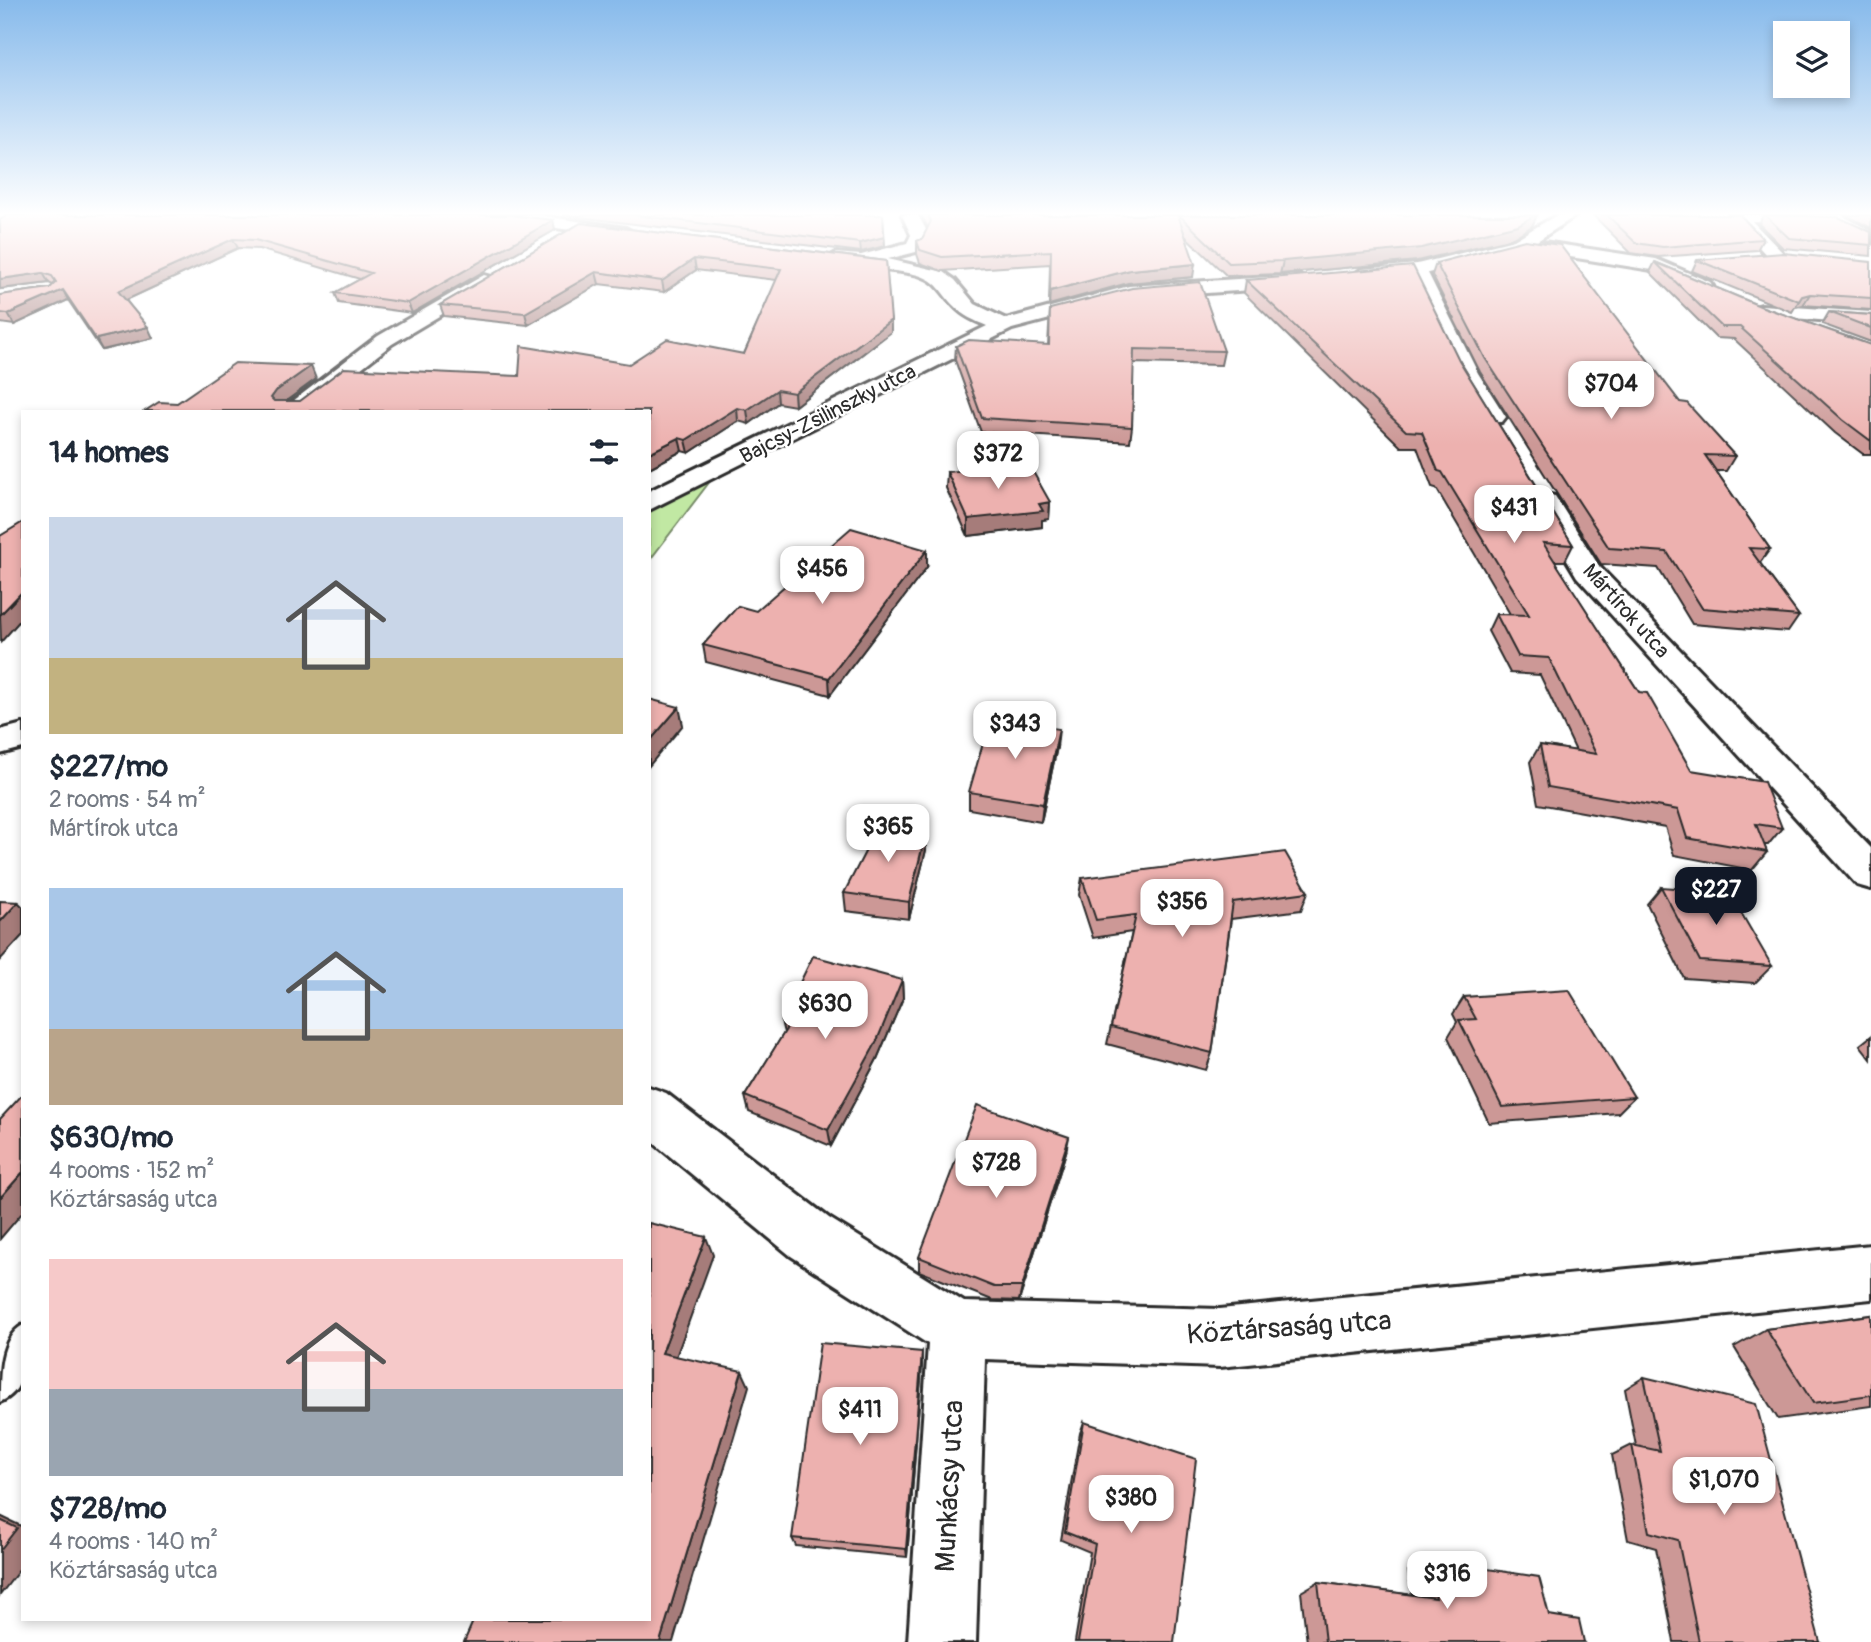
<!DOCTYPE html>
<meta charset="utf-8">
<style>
:root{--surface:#fff;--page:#f2f2f3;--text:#1f2937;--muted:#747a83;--accent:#111827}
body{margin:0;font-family:Pangolin,sans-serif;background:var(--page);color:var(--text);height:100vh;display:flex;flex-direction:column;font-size:26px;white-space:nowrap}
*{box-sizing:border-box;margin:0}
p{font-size:23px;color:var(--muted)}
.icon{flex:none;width:38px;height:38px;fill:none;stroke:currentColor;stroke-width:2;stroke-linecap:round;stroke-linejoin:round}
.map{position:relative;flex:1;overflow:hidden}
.panel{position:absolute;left:21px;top:410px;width:630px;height:1211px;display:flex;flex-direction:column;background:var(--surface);border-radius:0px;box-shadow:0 4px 10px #0003}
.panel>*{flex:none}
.buttons{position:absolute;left:1773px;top:21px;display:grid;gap:14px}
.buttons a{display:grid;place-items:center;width:77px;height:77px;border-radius:0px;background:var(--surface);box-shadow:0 4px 10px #0003;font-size:35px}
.price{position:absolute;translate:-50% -60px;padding:0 16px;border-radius:14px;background:#fff;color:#222;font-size:23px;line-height:46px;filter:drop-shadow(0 2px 4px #0008)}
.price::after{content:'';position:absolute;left:50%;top:42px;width:21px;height:16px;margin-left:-10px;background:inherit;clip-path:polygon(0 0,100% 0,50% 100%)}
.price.selected{background:var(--accent);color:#fff}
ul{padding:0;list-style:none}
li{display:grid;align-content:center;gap:14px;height:371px;padding:0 28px}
li span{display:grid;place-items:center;height:217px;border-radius:0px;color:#555}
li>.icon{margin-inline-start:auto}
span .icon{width:126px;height:126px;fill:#fffc;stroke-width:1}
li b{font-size:30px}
h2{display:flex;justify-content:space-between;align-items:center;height:84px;padding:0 28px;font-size:30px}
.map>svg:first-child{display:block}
</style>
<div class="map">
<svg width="1871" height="1642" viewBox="0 0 1871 1642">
<rect width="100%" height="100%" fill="#fff"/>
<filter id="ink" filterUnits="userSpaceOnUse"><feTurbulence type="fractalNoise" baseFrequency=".0143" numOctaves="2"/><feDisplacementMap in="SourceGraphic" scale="14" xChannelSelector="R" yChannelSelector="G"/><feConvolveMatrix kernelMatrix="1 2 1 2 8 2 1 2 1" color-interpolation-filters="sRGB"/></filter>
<g filter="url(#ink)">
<path fill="#c1e8a3" stroke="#768a67" stroke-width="2" d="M711 480 649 561V509Z"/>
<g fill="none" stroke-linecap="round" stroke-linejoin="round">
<g stroke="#2b2b2b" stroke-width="6">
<path id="service" d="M23 1325C23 1353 31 1389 0 1402 0 1373 0 1338 23 1325Z"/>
</g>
<g stroke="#2b2b2b" stroke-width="6">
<path id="minor" d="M492 215H536L626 228 635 233 626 238 500 220Z
M902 215H918L929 235 920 251 888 259 944 272 955 280 975 304 1006 319 1129 286 1299 275 1308 281 1299 287 1130 298 1012 329 649 510V491L987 326C975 321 963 316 954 306 940 292 940 282 918 275 899 269 837 269 827 258L836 253 861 255 907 243 911 235Z
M1557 215H1577L1537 241 1656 259 1710 282 1713 286 1703 292 1652 270 1520 249 1428 273 1478 373 1506 417 1502 422H1486L1456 373 1411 276 1362 281 1353 275 1362 269 1417 264 1514 240Z
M1729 215H1841L1871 231V243L1833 224 1752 221 1786 256 1777 261 1771 260Z
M484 275 491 277 493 281 491 285 392 344 306 411H280L378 336Z
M1762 305 1871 312V324L1755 315 1752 311 1755 307Z
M1545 494 1555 496 1599 566 1871 848V889L1857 885 1577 577 1532 502 1535 496Z
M23 724V748L0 754V730Z
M649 1087 666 1093 829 1218 964 1302 1220 1309 1871 1245V1299L1220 1367 985 1359 976 1642H908L928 1344 791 1256 649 1139Z"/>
</g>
<use href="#service" fill="#fff" fill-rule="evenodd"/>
<use href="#minor" fill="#fff" fill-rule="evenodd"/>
</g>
<path fill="#cc9896" stroke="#2b2b2b" stroke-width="2" d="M562 215H883L885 246 861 252Z
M921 215H1537L1532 226 1513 238 1417 261 1280 274 1227 276 1185 236 1193 277 1128 283 1049 305 1050 264 942 271 920 263 917 254V241L922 239 928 228Z
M1593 215H1740L1763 239 1757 250 1658 257 1631 253Z
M1763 215H1796L1871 232V256L1783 248 1759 224Z
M1846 215H1871V228Z
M0 220H553L555 230 412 313 339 303 335 293 360 279 259 249 238 248 126 300 153 338 102 350 68 300 14 325 0 323V295L50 288 53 285 49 283 0 289Z
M581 223 886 261 891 332 795 406 778 403 749 424 738 421 689 453 682 451 649 468V411L177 403 316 379 287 401H300L629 364 744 354 777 280 696 270 664 292 599 284 528 325 444 316 440 305Z
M1697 260 1871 262V310L1803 305 1795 307 1792 312 1692 271Z
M1655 262 1760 306 1871 345V454H1863L1835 433 1734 339 1716 338 1650 272Z
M1436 263 1680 402 1735 456 1726 471H1716L1770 549 1760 563 1799 616 1788 632 1692 624 1658 568 1601 564 1480 372 1432 275Z
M1246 280 1459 360 1573 545 1565 561H1554L1639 692 1691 770 1782 828 1768 845H1764L1767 852 1752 870 1674 855 1665 827 1538 804 1530 762 1540 745 1576 751 1540 675 1510 673 1488 631 1496 614H1510L1436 488 1432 487 1417 447H1401L1244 293Z
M1050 309 1224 351 1221 365 1133 363 1132 427 1130 442 981 432 955 360 956 346 1048 345Z
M1829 312 1871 315V342L1822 324Z
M947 472 1050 502 1049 519 1042 520V527L968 536 946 488Z
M927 567 830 695 706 662 703 645 756 611Z
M1057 747 1041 822 969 809V792Z
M926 832V850L909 919 846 911 844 893Z
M1082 878 1308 892 1301 910 1231 919 1212 1053 1206 1070 1107 1044 1132 932 1093 938 1079 895Z
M1661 887 1772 966 1755 983 1684 978 1647 904Z
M902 980 903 998 877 1059 831 1146 749 1112 745 1096 784 1033 781 1021Z
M1464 997 1634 1097 1618 1113 1489 1123 1448 1037 1457 1022 1453 1014Z
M1871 1036V1059L1860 1045Z
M1066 1152 1019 1301 992 1300 919 1271V1257Z
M1871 1315V1406L1778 1419 1734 1347 1766 1329Z
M922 1352V1364L907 1557 796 1546 792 1538Z
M1644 1377 1820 1642H1674L1656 1548 1628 1540 1612 1455 1632 1445 1636 1446 1625 1389Z
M1084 1422 1174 1642H1075L1090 1552 1061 1540 1080 1433Z
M1430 1560 1549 1615 1584 1642H1307L1301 1592 1318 1582 1412 1595 1408 1571Z"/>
<path fill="#a67c7a" stroke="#2b2b2b" stroke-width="2" d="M1537 215 1532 226 1513 238 1417 261 1280 274 1283 261Z
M553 220 555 230 412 313 408 303Z
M884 237 885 246 861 252 860 243Z
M233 239 238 248 124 301 118 291Z
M694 259 696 270 664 292 662 281Z
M1195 264 1193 277 1128 283 1049 305 1050 291 1130 270Z
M596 272 599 284 528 325 525 313Z
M43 273 49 283 0 289V279Z
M63 290 68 300 14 325 8 314Z
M1810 294 1803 305 1795 307 1802 296Z
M891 320V332L795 406 794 393Z
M148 327 153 338 102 350 96 339Z
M311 366 316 379 282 404 277 411 271 398 276 391Z
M777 390 778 403 749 424 747 410Z
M737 408 738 421 689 453 686 440Z
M679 438 682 451 649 468V453Z
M1050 502 1049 519 1042 520V527L968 536V519L1039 504Z
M927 550V567L830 695 829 678Z
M23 591V617L1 642 0 615Z
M679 707 683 725 649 766V742Z
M1059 729 1057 747 1041 822 1043 804Z
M926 832V850L909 919V902Z
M18 902 23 907V935L0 960V922Z
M902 980 903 998 877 1059 831 1146 828 1130Z
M1069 1137 1066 1152 1019 1301 1022 1287Z
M23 1172V1212L0 1239V1198Z
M706 1237 713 1255 672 1368 662 1353Z
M922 1352V1364L907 1557 906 1549Z
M742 1371 749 1386 673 1642H660Z
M0 1516 23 1527V1565L0 1595Z"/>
<path fill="#edb1af" stroke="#2b2b2b" stroke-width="2" d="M7 215H511L553 220 408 303 335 293 371 273 255 240 233 239 118 291 148 327 96 339 63 290 8 314 0 313V295L50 288 56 282 52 276 43 273 0 279V220Z
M634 215H883L884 237 860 243Z
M928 215H1178L1195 264 1130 270 1050 291 1051 251 942 257 920 250 917 241 922 239 931 221Z
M1179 215H1535L1518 225 1421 248 1283 261 1229 263Z
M1607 215H1740L1763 239 1663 247 1636 243Z
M1765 215 1838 217 1871 232V245L1789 238Z
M581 223 886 261 891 320 794 393 777 390 747 410 737 408 686 440 679 438 649 453V411H145L159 402 177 403 235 363 311 366 276 391 271 398 274 401H300L344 368 519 376 521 346 629 364 667 339 744 354 781 269 694 259 662 281 596 272 525 313 440 305Z
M1525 240 1560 245 1680 402 1687 403 1735 456 1705 455 1770 549 1749 548 1799 616 1702 608 1667 552 1609 548 1485 358 1436 263Z
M1783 253 1871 262V298L1810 294 1802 296 1799 301 1697 260Z
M1655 262 1760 306 1871 345V441L1843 420 1740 327H1722Z
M1413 266 1459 360 1573 545 1543 543 1639 692 1647 693 1691 770 1764 782 1782 828 1756 824 1767 852 1687 838 1678 810 1548 787 1540 745 1596 754 1549 658 1518 656 1496 614 1529 615 1442 472 1438 471 1422 432 1406 431 1246 280Z
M1200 282 1224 351 1134 349 1132 427 982 418 956 346 969 340 1049 345 1050 309 1132 288Z
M1829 312 1871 315V328Z
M1028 463 1050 502 1039 504 1043 511 968 519 947 472Z
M23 522V591L0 615V536Z
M851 528 927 550 829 678 703 645 738 606 756 611Z
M649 699 679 707 649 742Z
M990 719 1059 729 1043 804 969 792Z
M874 825 926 832 909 902 844 893 866 850Z
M1285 852 1308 892 1233 902 1212 1053 1111 1027 1136 915 1096 920 1082 878Z
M1661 887 1729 892 1772 966 1700 961Z
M0 901 18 902 0 922Z
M813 956 902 980 876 1043 828 1130 745 1096 790 1023 781 1021Z
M1569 990 1634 1097 1502 1107 1459 1020 1476 1019 1464 997Z
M23 1094V1172L0 1198V1119Z
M977 1105 1069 1137 1022 1287H994L919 1257Z
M649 1223 706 1237 662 1353 742 1371 660 1642H464L474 1619H649Z
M1871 1315V1395L1813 1403 1766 1329Z
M820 1343 922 1352 906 1549 792 1538Z
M1644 1377 1756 1404 1820 1642H1699L1678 1540 1649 1532 1632 1445 1660 1451Z
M1084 1422 1196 1459 1174 1642H1078L1095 1544 1065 1532Z
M0 1520 17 1528 0 1550Z
M1430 1560 1539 1577 1549 1615 1579 1620 1584 1642H1325L1318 1582 1436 1598Z"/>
</g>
<linearGradient id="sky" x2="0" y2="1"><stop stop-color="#87baeb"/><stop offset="0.48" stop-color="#fff"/><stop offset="1" stop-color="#fff" stop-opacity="0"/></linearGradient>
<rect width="1871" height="445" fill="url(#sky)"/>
<g text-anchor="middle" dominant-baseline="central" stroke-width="5" stroke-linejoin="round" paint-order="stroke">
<g font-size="21" fill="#2b2b2b" stroke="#fff">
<text transform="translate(828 414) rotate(-27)">Bajcsy-Zsilinszky utca</text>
<text transform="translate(1626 611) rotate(48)">Mártírok utca</text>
</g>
<g font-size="28" fill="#2b2b2b" stroke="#fff">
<text transform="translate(1289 1328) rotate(-4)">Köztársaság utca</text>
<text transform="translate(950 1486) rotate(-87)">Munkácsy utca</text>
</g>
</g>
</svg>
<div class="buttons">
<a><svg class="icon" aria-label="layers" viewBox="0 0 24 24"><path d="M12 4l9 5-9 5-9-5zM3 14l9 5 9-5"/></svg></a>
</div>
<b class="price" style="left:1611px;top:421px">$704</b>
<b class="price" style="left:998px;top:491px">$372</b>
<b class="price" style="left:1514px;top:545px">$431</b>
<b class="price" style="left:822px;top:606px">$456</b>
<b class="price" style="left:1015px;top:761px">$343</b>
<b class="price" style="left:888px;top:864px">$365</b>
<b class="price selected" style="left:1716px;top:927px">$227</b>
<b class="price" style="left:1182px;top:939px">$356</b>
<b class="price" style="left:825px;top:1041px">$630</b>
<b class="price" style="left:996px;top:1200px">$728</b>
<b class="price" style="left:860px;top:1447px">$411</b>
<b class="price" style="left:1724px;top:1517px">$1,070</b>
<b class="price" style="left:1131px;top:1535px">$380</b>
<b class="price" style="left:1447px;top:1611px">$316</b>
<section class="panel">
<h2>14 homes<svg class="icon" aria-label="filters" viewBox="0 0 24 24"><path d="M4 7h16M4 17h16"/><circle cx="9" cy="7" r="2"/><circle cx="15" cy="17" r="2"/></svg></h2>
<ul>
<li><span style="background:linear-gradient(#c9d6e8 65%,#c2b280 0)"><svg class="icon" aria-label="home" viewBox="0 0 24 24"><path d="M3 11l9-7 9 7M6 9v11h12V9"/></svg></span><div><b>$227/mo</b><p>2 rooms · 54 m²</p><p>Mártírok utca</p></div></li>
<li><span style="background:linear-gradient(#a9c7e8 65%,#b9a48a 0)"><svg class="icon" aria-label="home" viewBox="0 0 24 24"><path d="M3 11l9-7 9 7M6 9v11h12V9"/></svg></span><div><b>$630/mo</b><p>4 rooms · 152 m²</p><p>Köztársaság utca</p></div></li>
<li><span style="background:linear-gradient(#f6c9c9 60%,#9aa5b1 0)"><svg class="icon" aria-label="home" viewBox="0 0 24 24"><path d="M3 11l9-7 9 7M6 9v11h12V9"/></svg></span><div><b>$728/mo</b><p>4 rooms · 140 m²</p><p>Köztársaság utca</p></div></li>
</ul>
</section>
</div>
